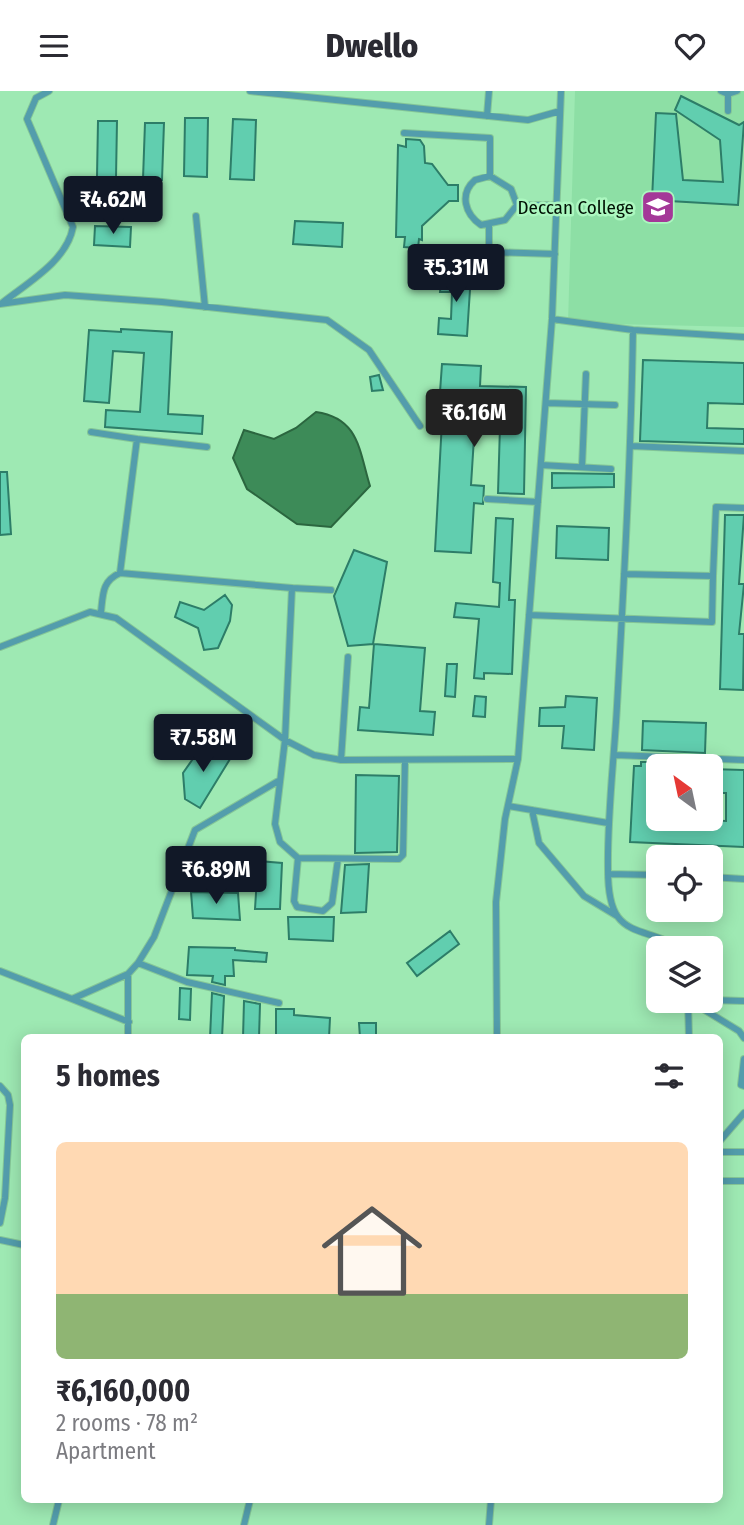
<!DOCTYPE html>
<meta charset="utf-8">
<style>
:root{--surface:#fff;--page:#f2f2f3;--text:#2b2b33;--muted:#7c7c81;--line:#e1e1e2;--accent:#111827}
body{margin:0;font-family:"Fira Sans Condensed",sans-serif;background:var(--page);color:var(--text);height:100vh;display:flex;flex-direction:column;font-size:26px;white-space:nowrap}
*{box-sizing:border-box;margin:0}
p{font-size:23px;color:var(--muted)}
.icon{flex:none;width:38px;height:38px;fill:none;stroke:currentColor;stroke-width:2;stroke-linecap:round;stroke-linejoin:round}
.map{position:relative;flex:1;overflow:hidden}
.details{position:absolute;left:21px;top:943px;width:702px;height:469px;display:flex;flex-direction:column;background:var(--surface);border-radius:10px;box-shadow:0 4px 18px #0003}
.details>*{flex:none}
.needle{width:46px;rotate:327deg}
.fabs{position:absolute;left:646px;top:663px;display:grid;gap:14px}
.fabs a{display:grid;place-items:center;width:77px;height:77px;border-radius:10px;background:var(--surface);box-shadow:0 4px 18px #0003;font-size:35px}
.price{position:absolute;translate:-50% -60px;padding:0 16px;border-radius:7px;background:var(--accent);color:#fff;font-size:23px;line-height:46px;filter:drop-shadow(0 2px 4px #0008)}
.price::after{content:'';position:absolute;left:50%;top:42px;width:21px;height:16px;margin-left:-10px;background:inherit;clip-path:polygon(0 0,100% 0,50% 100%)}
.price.on{background:#222;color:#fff}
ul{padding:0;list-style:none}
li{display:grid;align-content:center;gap:14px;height:371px;padding:0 35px}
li+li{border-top:2px solid var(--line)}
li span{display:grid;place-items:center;height:217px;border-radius:10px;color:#555}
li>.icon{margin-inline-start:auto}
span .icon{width:126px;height:126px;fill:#fffc;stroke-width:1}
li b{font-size:30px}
h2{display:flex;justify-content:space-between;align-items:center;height:84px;padding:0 35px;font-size:30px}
header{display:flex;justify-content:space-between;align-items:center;height:91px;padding:0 35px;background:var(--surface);font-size:32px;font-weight:800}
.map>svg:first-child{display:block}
</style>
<header><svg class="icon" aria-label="menu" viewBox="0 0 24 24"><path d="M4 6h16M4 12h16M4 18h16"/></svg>Dwello<svg class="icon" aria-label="heart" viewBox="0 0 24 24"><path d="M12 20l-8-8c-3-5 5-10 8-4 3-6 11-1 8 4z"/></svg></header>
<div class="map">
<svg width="744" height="1434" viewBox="0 0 744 1434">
<rect width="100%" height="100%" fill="#9ee9b3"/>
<path fill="#8ddfa5" d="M575 0H744V236L568 232Z"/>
<path fill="#3d8b58" stroke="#2b663f" stroke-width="2" d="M316 321C359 327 359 359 370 395L331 436 297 433 247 398 233 367 244 339 274 348 296 337Z"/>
<path fill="#61ceaf" stroke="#2d7d68" stroke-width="2" d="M681 5 739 34 744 31 738 114 652 109 656 22 676 23 683 89 723 91 720 49 675 19Z
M185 27H208L207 86 184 85Z
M233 28 256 29 254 89 230 88Z
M98 30H117L116 87 97 86Z
M145 32H164L162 89 143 88Z
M406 48 420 49 424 55 425 72 432 73 448 94H458V110H449L422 135V149L419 148 418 157 404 156 405 146H396L398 54 406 56Z
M295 130 343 132 342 156 293 153Z
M95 135 131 136 130 156 94 154Z
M442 182 471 183 467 245 438 243 439 227 451 228 452 201H440Z
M121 238 172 241 168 323 203 325 202 343 105 336 106 319 140 321 144 262 113 260 109 312 84 310 89 239 121 241Z
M643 269 744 272V313L708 312 707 337 744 338V353L640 350Z
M442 273 481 275 480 295 526 296 524 403 498 402 500 335 475 331 471 394 484 395 483 413 474 412 471 462 435 460 442 330 438 329Z
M379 284 383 299 372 300 370 286Z
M0 381H7L11 443 0 444Z
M552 382 614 383V396L552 397Z
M725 424H744L739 493H744L739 543H744L743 599 720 598Z
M496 427 513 428 509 509H515L512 583 484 582V588L474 587 479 528 454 526 456 512 499 516 500 492 493 491Z
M557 435 609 437 608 469 556 467Z
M354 459 387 471 373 553 348 555 334 505Z
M225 504 232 514 230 530 218 557 204 559 198 537 175 526 180 511 204 519Z
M374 553 425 557 420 620 435 621 433 644 358 639 360 616 369 617Z
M447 573H457L455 606 445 605Z
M475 605 486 606 485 626 473 625Z
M566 605 597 607 594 659 562 657 564 635H539L540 617 565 616Z
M643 630 706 632 705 662 642 659Z
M204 652 230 668 200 717 185 708 183 682Z
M641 671H658V735L679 736V728L726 730V702H710V678L744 679V756L630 751 634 675H641Z
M356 684 399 685 397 761 355 762Z
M258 770 282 772 280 818H255Z
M369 773 366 821 341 822 345 774Z
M191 801 238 802 240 829 193 827Z
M288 826H334L333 850 289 848Z
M450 840 459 853 417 885 407 872Z
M189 856 235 857V859L267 862 266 871 233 869 234 885H225V894L212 891 213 885 187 884Z
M180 897 191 898 190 929 179 928Z
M212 902 224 905 222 947H210Z
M244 910 260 913 259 947H243Z
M276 918H294V924L330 927 329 947H276Z
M359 932H376V947H360Z"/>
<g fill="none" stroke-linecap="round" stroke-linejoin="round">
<g stroke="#85c697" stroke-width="8">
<path id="service" d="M250 0 528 29 560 20
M721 0 728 3 737 0
M728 20V3
M487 25 489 0
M404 42 490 47V85
M517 114 505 129 481 134C465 123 459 103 475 89L490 85 511 98 517 114H557
M196 125 205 216
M489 133V161L555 163
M430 160 489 161
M2 212C27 192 67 170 73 136L27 28 36 7 49 0
M0 213 65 204 162 211 327 229 369 259 420 335
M552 228 633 239 744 246
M633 239C631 365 624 490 617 615 614 670 607 725 608 779 608 794 609 814 618 826 632 845 661 841 677 858
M546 312 615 314
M91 341 137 348 120 482
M137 348 207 356
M631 355 744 360
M541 374 611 378
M582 376 586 283
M487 408 538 411
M713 485 716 416 744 417
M292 497 331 499
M101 521C103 503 102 490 120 482L292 497 285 649 275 733 280 751 298 767 399 768 403 764 405 670
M529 524 712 531 713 485 624 483
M0 556 90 521 116 527 285 649 314 664 341 669 518 668
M615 664 744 669
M341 669 348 566
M508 715 608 732
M532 719 539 752 584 805 617 825
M298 767 294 810 297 816 323 820 332 812 338 768
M608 783 658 784
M710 786 744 788
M138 872 187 891 279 912
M0 880 72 908 128 883 138 872 154 846 195 739 280 689
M128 883V947
M72 908 129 931
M710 909 744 910
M688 910 689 947
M690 910 739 940 744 947
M497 947 496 811 505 728 518 668 552 228 561 0
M744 968 741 994 744 995
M0 995 8 1004 10 1014 5 1107 0 1132
M719 1051 744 1022
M719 1061H744
M719 1090H744
M0 1149 24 1154
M53 1434 59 1409
M244 1434 250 1409
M489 1434 491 1409"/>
</g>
<use href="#service" stroke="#539dac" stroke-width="6"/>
</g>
<defs>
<g id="university-square" transform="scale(1.75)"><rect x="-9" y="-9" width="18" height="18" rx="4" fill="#a43898" stroke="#abf7bf"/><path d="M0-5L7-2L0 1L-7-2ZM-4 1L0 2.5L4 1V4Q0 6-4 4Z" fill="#fff"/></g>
</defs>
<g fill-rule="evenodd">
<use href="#university-square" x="658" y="116"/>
</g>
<g text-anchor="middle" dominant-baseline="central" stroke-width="5" stroke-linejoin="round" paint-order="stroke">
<g font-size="19" fill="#001104" stroke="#abf7bf" text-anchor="end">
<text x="634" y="116">Deccan College</text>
</g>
</g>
</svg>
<div class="fabs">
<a><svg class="needle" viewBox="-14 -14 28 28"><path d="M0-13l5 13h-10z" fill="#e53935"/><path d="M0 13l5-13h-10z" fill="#7c7c81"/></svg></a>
<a><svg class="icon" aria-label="locate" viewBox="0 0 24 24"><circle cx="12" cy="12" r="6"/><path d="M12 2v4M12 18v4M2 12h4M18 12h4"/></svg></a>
<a><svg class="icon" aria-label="layers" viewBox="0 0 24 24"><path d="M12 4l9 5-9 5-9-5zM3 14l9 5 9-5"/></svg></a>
</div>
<b class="price" style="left:113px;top:145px">₹4.62M</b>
<b class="price" style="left:456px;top:213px">₹5.31M</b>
<b class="price on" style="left:474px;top:358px">₹6.16M</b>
<b class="price" style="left:203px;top:683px">₹7.58M</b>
<b class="price" style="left:216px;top:815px">₹6.89M</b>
<section class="details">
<h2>5 homes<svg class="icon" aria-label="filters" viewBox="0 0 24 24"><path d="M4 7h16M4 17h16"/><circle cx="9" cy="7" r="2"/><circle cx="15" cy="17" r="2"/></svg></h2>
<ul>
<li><span style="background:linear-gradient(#ffd9b3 70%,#8fb573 0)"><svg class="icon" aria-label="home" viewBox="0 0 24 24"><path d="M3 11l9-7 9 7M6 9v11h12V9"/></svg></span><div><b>₹6,160,000</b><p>2 rooms · 78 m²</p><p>Apartment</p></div></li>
</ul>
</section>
</div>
